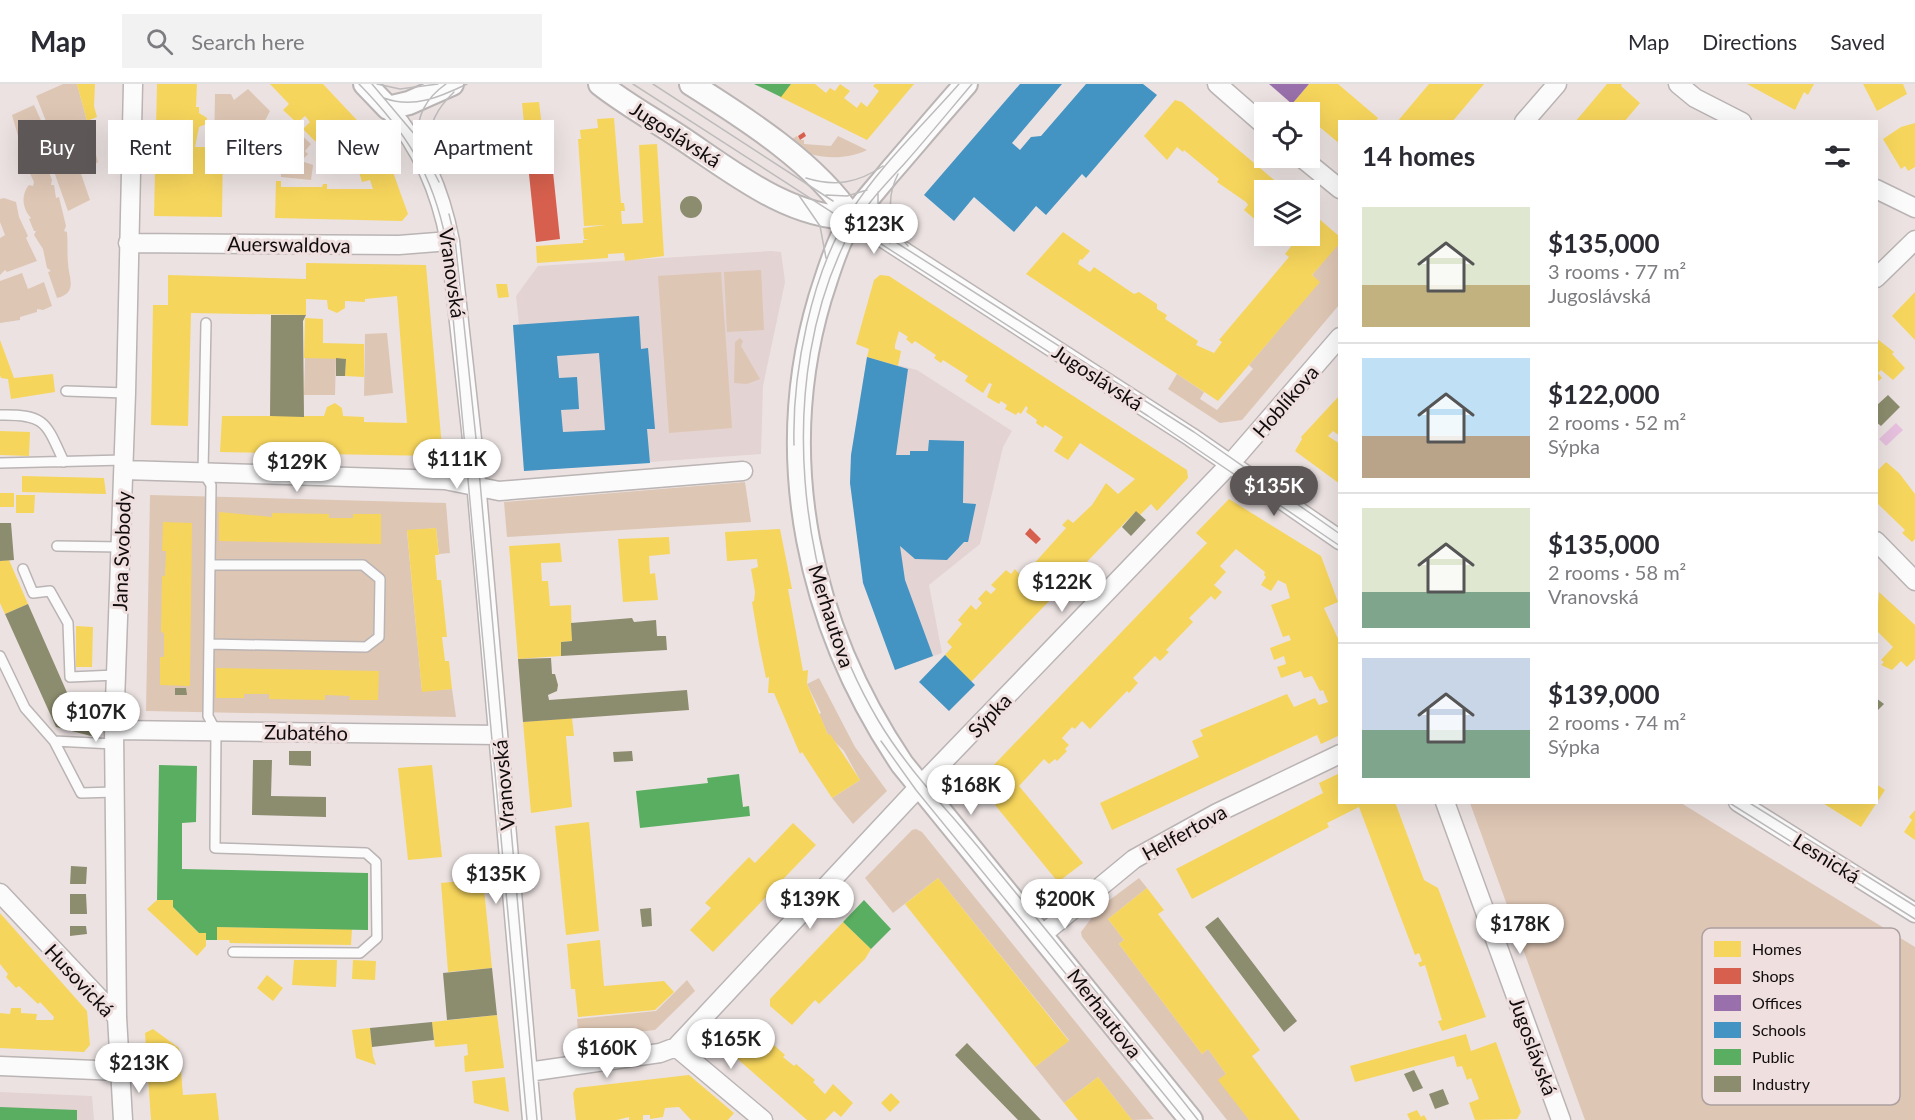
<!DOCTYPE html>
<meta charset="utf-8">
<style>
:root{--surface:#fff;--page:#f2f2f3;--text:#2b2b33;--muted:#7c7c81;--line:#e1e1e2;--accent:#5e5758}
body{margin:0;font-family:Lato,sans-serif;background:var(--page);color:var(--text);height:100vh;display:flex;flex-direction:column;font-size:22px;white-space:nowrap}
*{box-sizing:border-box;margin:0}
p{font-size:20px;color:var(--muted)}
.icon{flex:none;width:33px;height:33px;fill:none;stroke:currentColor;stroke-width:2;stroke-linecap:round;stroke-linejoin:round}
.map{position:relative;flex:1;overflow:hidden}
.details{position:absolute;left:1338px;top:36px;width:540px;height:684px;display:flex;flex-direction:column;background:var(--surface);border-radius:0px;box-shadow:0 6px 24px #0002}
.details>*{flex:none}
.hud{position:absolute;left:18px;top:36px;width:570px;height:54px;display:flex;gap:12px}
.fabs{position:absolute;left:1254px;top:18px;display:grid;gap:12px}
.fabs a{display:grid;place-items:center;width:66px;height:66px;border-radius:0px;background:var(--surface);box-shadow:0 6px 24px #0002;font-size:30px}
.price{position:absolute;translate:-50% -51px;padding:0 14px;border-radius:21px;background:#fff;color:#222;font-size:20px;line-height:39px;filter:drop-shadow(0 2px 3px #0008)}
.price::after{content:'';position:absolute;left:50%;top:36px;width:18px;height:14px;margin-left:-9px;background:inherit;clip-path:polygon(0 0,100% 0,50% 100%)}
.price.selected{background:var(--accent);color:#fff}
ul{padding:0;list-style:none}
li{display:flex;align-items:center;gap:18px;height:150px;padding:0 24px}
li+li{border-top:2px solid var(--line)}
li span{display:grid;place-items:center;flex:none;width:168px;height:120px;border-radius:0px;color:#555}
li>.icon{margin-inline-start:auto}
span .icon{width:72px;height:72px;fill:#fffc;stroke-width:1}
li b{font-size:26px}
h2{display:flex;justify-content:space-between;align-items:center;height:72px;padding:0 24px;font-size:26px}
.chip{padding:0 21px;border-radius:0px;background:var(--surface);box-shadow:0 6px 24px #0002;font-size:21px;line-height:54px}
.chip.selected{background:var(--accent);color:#fff}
header{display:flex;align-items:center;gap:36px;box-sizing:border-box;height:84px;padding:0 30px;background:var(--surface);border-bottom:2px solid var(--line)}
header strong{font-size:28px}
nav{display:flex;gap:33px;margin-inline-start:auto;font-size:21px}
.search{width:420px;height:54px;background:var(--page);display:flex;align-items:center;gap:15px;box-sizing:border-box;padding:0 21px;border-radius:0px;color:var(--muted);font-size:22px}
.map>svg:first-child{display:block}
</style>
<header>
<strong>Map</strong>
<div class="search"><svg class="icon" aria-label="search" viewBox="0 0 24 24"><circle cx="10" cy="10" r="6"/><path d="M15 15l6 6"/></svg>Search here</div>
<nav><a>Map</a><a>Directions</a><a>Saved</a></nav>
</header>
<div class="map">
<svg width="1915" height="1036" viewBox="0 0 1915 1036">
<rect width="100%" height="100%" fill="#ece2e2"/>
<path fill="#e4d3d3" d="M771 167 781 168 785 198 763 302 761 370 524 387 513 241 519 240 516 212 538 182Z
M867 273 917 286 1012 347 1003 363 980 460 929 501 942 569 895 586 850 399 851 371Z
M0 1008 92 1012 94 1036H0Z"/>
<path fill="#dec6b4" d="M63 0H77L98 78 81 90 90 116 68 127 51 79 63 72 64 67 54 51 55 48 53 45 50 47 36 12Z
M248 5 270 27 257 52 280 64 297 47 311 60 305 67 308 70 301 77 313 81 311 96 281 93V87H275V69L249 60 214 63 215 10H231L234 16Z
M34 21 44 43 40 48 37 46 35 51 38 53 40 68 25 76 12 31Z
M797 52 800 56H804V60L831 62 838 52 867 66C842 78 808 75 786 58Z
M39 76 45 78 52 96 51 101H54L56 114 59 113 66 142 64 147 67 148C68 159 67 170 68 179 68 192 79 209 57 214L48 188 51 187 47 184 43 165 34 151 36 147H34L29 135 31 134C23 125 20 112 29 101L33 102 34 98 26 81Z
M4 114 16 118 19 133 28 152 26 154 37 177 7 188 5 186 0 191V154L5 151 0 138V115Z
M1339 159V221L1242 336 1220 339 1168 305 1177 290 1204 308 1200 315 1217 326 1253 285 1249 281 1319 198 1312 191Z
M761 186 764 246 727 248 724 188Z
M721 188 732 344 669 349 658 192Z
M22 189 28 205 44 198 52 222 43 226 37 225V228L20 233V236L0 239V197Z
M387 249 393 309 364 312 365 250Z
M740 254 743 257 741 262 760 295 747 300 734 299 735 258Z
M305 274H336L335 311H304Z
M745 398 751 438 507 453 504 418Z
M150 411 446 419 450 469 439 470 436 444 407 447 422 607 452 605 456 633 146 627Z
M819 594 855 663 887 707 853 740 832 714 860 696 844 667 828 651 819 630 821 629 807 600Z
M1470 719H1681L1915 863V1036H1585Z
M916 745 922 748 1154 1035 1132 1036 1098 993 1064 1019 1035 983 1069 956 938 794 893 829 865 794 912 746Z
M1139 794 1147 804 1108 835 1124 856 1119 860 1202 970 1208 965 1226 990 1249 1036H1227L1082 853 1081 848 1099 824Z
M687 896 695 907 655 946 586 954 578 948 577 935 656 927Z"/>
<path fill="#e6c0de" d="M1896 339 1903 346 1886 362 1879 355Z"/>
<path fill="#f6d55c" d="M77 0H95L94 22 97 33 87 37Z
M157 0H197L196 23H199V29L207 34 206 40 199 43 195 63H223L222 133 154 132Z
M270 0H323L385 66 408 130 402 137 275 134 276 97H281V103H322L323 100H327V105H373L370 96 362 98 358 85 349 89 320 58 318 60 303 45 310 38 305 32 297 39 283 26 289 20Z
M791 0H815L826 9 830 4 835 7 840 0 850 7 844 14 857 24 861 18 867 23 879 7 873 2 875 0H914L867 56 780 13Z
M1309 0H1338L1378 34 1375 38H1340V60L1310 35V28H1302L1292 20Z
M1429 0H1484L1452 38H1397Z
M1607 0H1622L1621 2 1640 19 1624 38H1575Z
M1747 0H1814L1808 11 1804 8 1795 26Z
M1863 0H1903L1907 10 1877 27Z
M1175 16 1182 18 1286 106H1264V143L1244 126 1248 121 1246 118 1217 98 1219 95 1184 66 1183 68 1177 63 1167 76 1144 52Z
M539 18 544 59 526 61 522 19Z
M614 34 621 119H624L625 127H621L622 140 643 139 639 61 657 60 664 172 625 177 624 169 608 170V174L537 179 536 162 583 159V156H589L584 155 583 144 605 141 584 142 578 55H581L580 46 598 44 597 35Z
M1915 39V83L1908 87 1905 82 1901 85 1883 55 1901 43Z
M1310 127 1340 153V159L1312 191 1320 198 1218 317 1026 190 1063 148 1090 167 1082 176 1080 175 1078 180 1090 188 1094 183 1134 210 1139 208 1157 220V225L1167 231 1165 235 1198 257 1196 261 1214 269 1222 258 1219 256 1289 173 1285 170 1292 161 1280 152H1310Z
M306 179 426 181 442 364 434 372 220 368 222 332H324L327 323 335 319 342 324 343 332 364 333V338L407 339 397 212 365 215V218L345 217V224L337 229 328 225 327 216 306 215V231L191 229 188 342 151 341 153 221H168V191L306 195Z
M880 191 889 192 1187 386 1188 394 1157 427 1151 420 1140 431 1136 427 971 598 945 571 952 563 947 558 962 540 958 536 971 521 976 526 982 519 978 515 986 506 991 510 996 505 991 501 1006 486 1011 490 1015 485 1022 493 1066 444 1062 441 1068 435 1073 439 1092 421 1106 399 1118 410 1135 395 1080 359 1068 376 1054 367 1063 353 1045 341 1043 344 1036 339 1037 336 1026 328 1028 324 1026 322 1021 330 1018 328 1016 331 1005 325 1007 321 1001 317 999 320 987 313 992 300 989 299 983 309 965 297 968 292 943 276 941 279 934 274 936 271 915 257 912 260 906 255 908 253 899 247 895 261V265L901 267 898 282 867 273 869 265 856 260 874 196Z
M496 200H507L509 213 498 214Z
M1915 208V256L1892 232Z
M305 234 323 235V259L364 260V293L345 292 346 275 304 274Z
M1876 254 1894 268 1892 270 1905 284 1893 296 1881 286 1878 289 1882 294 1876 299Z
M0 256 14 294 53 290 55 308 11 315 8 295 1 294 0 291Z
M1340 311V352L1333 347 1328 352 1340 360V400L1295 367 1302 355 1301 353Z
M0 347 30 348 29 372 0 371Z
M1886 378 1899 389 1915 410V455L1912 458 1902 449 1905 446 1876 418V388Z
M22 392 104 394 106 410 22 408Z
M0 409H14V423H0Z
M16 411H35L34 429H16Z
M1229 415 1321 472 1338 518 1324 524 1340 559V651L1321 660 1317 651 1112 746 1100 719 1199 673 1192 657 1203 652 1200 646 1287 610 1294 623 1315 614 1319 621 1328 618 1323 606 1320 607 1312 592 1304 594 1301 587 1281 594 1277 583 1286 580 1284 572 1274 576 1270 564 1291 556 1289 551 1283 553 1271 521 1290 514 1286 500 1278 496 1271 507 1261 501 1266 493 1264 491 1265 488 1236 465 1220 482 1226 488 1214 501 1222 508 1215 516 1211 512 1189 534 1193 538 1166 566 1169 568 1160 577 1155 572 1133 594 1138 599 1129 609 1127 607 1090 645 1082 637 1075 645 1072 643 1062 654 1069 661 1065 665 1067 667 1057 677 1055 675 1049 680 1044 675 1019 702 1083 779 1058 798 995 721 1012 706 990 685 1207 459 1196 449Z
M219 428 272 433V429L329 430V434H353V430H381V460L219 457Z
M163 438 192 439 190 602 160 601V573H164V549L161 548 162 492H165L166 467H162Z
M436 444 439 471H435L437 496H441L447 553H442L445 577H449L452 605 422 608 407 446Z
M780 445 792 505H788L791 521 803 587 808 586 807 600 828 651 830 650 860 696 832 714 802 668 800 670 774 609H768L769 593 766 594 759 560 752 518 754 517 755 508 751 485 758 483 757 475 727 477 725 448Z
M669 453 670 470 649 472 650 490 655 489 658 516 623 518 618 455Z
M560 459 562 478 541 479 542 497H548L550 522 571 521 572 557 561 558V572L518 575 509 462Z
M9 476 28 520 5 530 0 519V477Z
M1879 508 1915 541V575L1907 583 1901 577 1892 586 1881 581 1884 578 1881 576 1893 563 1876 546Z
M76 542 93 543 92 583H76Z
M216 584 379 587 378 616H349L350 612 325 611V616L269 615V610H244V614H216Z
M572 634 574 652H566L572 723 531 729 523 638Z
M432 681 442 773 408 776 398 684Z
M1340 689V718H1395L1424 796 1438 804 1486 933 1442 947 1438 937 1442 936 1425 881 1420 883 1418 879 1422 877 1419 869 1415 871 1359 723 1327 739 1329 743 1192 815 1176 785 1323 709 1319 699Z
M1876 700 1885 706 1861 743 1821 718H1876Z
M1915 726V756L1904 748 1912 736 1909 733Z
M589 738 599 847 566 851 555 742Z
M793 739 816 761 713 868 690 846 711 824 705 819 749 773 755 779Z
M938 794 1069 957 1035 983 905 820Z
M483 795 492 884 448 888 441 799Z
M1147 804 1164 826 1158 830 1260 966 1252 972 1300 1036H1249L1218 996 1226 990 1208 965 1202 970 1119 860 1124 856 1108 835Z
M157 816H173V823L199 849H206V862L197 872 147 825Z
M0 829 87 927 90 961 84 968 0 964V929L10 930 11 924H21V929L37 930 36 936H53L54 933 40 918 38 920 19 902 16 904 6 893 8 890 0 880Z
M843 838 871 865 865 875 819 920 815 916 792 941 770 922V915Z
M217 843 352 845 351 861 230 859 229 856H217Z
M600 856 604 902 664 897 674 908 655 926 578 933 575 905H571L567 860Z
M294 876H337L336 903 292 901Z
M353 876 376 877 375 896 352 895Z
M267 891 283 904 273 917 257 904Z
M497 931 504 984 465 988 464 972 468 971 467 960 435 963 432 938Z
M736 942 744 946 747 942 764 956 766 954 785 971 783 973 794 982 796 980 815 996 813 998 825 1010 833 1000 853 1019 841 1033 834 1027 825 1036H807L724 963 733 951 730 949Z
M370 944 373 972 376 981 356 974 352 946Z
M153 945 179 964 183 1011 216 1009 219 1036H151L145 949Z
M1466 950 1471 967 1496 958 1521 1028 1517 1035 1475 1036 1469 1019 1479 1015 1471 994 1467 996 1462 982 1457 983 1454 972 1355 998 1350 982Z
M689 991 734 1029 728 1036H691L679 1023 665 1024 663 1033 650 1035V1031H643V1036H629V1033L617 1036H576L573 1009 576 1004Z
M505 993 509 1028 474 1019 472 997Z
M1098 993 1132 1036H1078L1064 1019Z
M891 1009 900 1018 890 1028 881 1019Z
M1417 1026 1421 1033 1424 1031 1427 1036H1410L1407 1030Z"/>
<path fill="#d6604d" d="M804 48 806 52 800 56 798 52Z
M550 59 560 155 536 158 526 61Z
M1030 444 1041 455 1036 460 1025 450Z"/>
<path fill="#9970ab" d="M1269 0H1309L1292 20Z"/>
<path fill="#4393c3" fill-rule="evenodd" d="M1020 0H1062L1012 59 1020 66 1031 53 1041 52 1086 0H1143L1157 11 1086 94 1082 90 1046 131 1036 122 1014 148 974 113 954 137 924 111Z
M639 232 641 265 648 264 655 345H647L650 379 524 387 513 241ZM599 269 605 346 563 348 561 326 579 325 577 293 559 294 557 272Z
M867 273 908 285 896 371H910V367H928L929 356 964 357 963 419 976 420 968 458H964L947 476 915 475 900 462 905 496 933 572 895 586 863 499 850 399 851 371Z
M945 571 975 601 949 627 919 598Z"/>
<path fill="#5aae61" d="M754 0H791L781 13Z
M159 681 197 682 196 738 182 739V785L368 789V846L217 843V856H206V849H199L173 823V816H157Z
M739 690 743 723 749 722 750 732 640 744 636 707 708 699 707 694Z
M864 816 891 845 871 865 843 838Z
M0 1023 77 1026V1036H0Z"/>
<path fill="#8c8c6e" d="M680 123a11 11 0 1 1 22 0a11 11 0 1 1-22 0Z
M271 231H306L303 237 304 333 270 332Z
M336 274 346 275 345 292H336Z
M1888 311 1900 323 1881 342 1876 338V322Z
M1136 427 1146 436 1131 452 1122 443Z
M0 439H11L14 476 0 477Z
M1068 497 1079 507 1065 522 1054 512Z
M28 520 80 638 95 635V653L56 643 5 530Z
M632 534 634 538 656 536 657 552H666L667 566 561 572V558L572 557 571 539Z
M551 574 552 590H555L558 601 557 607 548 611 549 616 687 606 689 626 523 638 518 575Z
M175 604H186L187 611H175Z
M1876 614 1884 620 1876 628Z
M289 667H311V682L289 681Z
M632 667 633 677 614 678 613 668Z
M253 676H272L271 712 326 713V733L252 731Z
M71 782 87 783 86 800H70Z
M70 810H86L87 830H70Z
M651 824 652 842 642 843 640 825Z
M1218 833 1297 937 1284 948 1205 843Z
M70 842H86L87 850 70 852Z
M492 884 497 931 447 936 443 889Z
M432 938 434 956 372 963 370 944Z
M967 959 999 992 1041 1036H1018L980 997 955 971Z
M1414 986 1423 1004 1413 1008 1404 990Z
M1443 1005 1449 1020 1435 1025 1429 1010Z"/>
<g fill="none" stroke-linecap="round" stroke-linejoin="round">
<g stroke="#bab4b4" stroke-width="12">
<path id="service" d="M206 239 203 388 211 401 208 632 216 647 215 764 366 769 376 778 377 854 360 869 233 868
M66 307 126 309
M0 331C46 330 46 339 64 378
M0 379 124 376
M57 462 121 463
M23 485 33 509 50 507 68 539 70 593 116 591
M209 560 366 563 379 553 380 495 363 481H210
M0 572 25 624 54 657 114 660
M54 657 81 709 115 708"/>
</g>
<g stroke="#bab4b4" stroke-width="21">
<path id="minor" d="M1217 0 1264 41
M1678 0 1695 14 1742 38
M388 24C422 64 440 106 450 157L473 364 532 1036
M1524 38 1557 0
M1302 74 1340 105
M1876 105 1915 124
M852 134 1191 353 1340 456
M128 159 399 161 450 157
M1876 194 1915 156
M124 386 445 396 499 407 743 387
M1876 457 1915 497
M114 646 498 651
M1445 718 1561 1036
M1738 718 1915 829
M0 809 117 933
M1043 850 1134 775 1217 729 1340 670
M676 963 763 1036
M0 982 119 987
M528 988 660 969 676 963 916 706 1230 380 1340 253
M123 1036 117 933 114 646 126 309 133 0"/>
</g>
<g stroke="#bab4b4" stroke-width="26">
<path id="tertiary" d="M365 0 388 24 409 19 452 0
M600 0C624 19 651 34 677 51 729 85 787 134 852 134
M691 0C745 34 817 80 852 134
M966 0C940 29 915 59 889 89 873 109 855 127 843 151 833 171 827 193 820 214 772 376 809 542 902 680L1191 1036"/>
</g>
<use href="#service" stroke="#fcfbfb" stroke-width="9"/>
<use href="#minor" stroke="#fcfbfb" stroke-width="18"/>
<use href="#tertiary" stroke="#fcfbfb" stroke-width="22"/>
<path stroke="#bdbbbb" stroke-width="1.5" d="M359 0C406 48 433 90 446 157L527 1036
M372 0 415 51 439 98
M377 0 400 5 438 0
M633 0 1148 332 1340 462
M653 0 833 117
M972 0C950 26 928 53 905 79 885 101 863 123 849 150 774 295 797 500 878 636 908 687 951 729 988 775 1059 861 1129 948 1198 1036
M384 14C413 25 440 13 467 0
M417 56C417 31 426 14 446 0
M430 72C425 47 436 25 454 8
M898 90C885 116 889 141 908 162
M806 94C835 103 858 99 883 82
M878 108V130L890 159
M798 110 820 142 826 174
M826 111 847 112 867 106
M449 130 455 155 477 364 537 1036
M886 152 1194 348 1340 450
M794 361C792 290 811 190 850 129 878 84 924 40 959 0
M881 657 916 706 1185 1036
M1728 718 1915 835
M1748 718 1915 822"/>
</g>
<g text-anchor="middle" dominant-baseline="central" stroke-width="6" stroke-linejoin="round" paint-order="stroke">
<g font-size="20" fill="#110c0d" stroke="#efdfdf">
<text transform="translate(676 50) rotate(33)">Jugoslávská</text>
<text transform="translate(289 160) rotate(1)">Auerswaldova</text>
<text transform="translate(453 189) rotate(82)">Vranovská</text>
<text transform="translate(1098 293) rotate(33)">Jugoslávská</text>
<text transform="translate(1285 317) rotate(-49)">Hoblíkova</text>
<text transform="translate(121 467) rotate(-88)">Jana Svobody</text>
<text transform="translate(832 532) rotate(72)">Merhautova</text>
<text transform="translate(989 631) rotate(-46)">Sýpka</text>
<text transform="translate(306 648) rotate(1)">Zubatého</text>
<text transform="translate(503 701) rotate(-95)">Vranovská</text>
<text transform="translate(1184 748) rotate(-29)">Helfertova</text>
<text transform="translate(1827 774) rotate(32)">Lesnická</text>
<text transform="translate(80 896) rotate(47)">Husovická</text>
<text transform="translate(1105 929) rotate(52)">Merhautova</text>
<text transform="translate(1534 962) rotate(70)">Jugoslávská</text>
</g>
</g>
<rect x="1702" y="844" width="198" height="177" rx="9" fill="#efdfdf" stroke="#aca0a0" stroke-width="1.5"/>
<rect x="1714" y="857" width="27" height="16" fill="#f6d55c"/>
<rect x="1714" y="884" width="27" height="16" fill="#d6604d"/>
<rect x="1714" y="911" width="27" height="16" fill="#9970ab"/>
<rect x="1714" y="938" width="27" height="16" fill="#4393c3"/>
<rect x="1714" y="965" width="27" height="16" fill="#5aae61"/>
<rect x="1714" y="992" width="27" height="16" fill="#8c8c6e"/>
<g font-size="16" fill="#110c0d">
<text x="1752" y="871">Homes</text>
<text x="1752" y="898">Shops</text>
<text x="1752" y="925">Offices</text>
<text x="1752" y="952">Schools</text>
<text x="1752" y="979">Public</text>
<text x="1752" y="1006">Industry</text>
</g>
</svg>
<div class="fabs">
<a><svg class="icon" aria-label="locate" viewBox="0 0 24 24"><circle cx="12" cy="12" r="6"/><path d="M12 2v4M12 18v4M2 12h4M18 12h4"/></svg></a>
<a><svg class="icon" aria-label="layers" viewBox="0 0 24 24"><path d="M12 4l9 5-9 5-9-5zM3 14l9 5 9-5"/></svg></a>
</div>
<b class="price" style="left:874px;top:171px">$123K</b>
<b class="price" style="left:457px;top:406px">$111K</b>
<b class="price" style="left:297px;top:409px">$129K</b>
<b class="price selected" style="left:1274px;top:433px">$135K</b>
<b class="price" style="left:1062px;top:529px">$122K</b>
<b class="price" style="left:96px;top:659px">$107K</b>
<b class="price" style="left:971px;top:732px">$168K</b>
<b class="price" style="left:496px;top:821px">$135K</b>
<b class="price" style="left:810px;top:846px">$139K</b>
<b class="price" style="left:1065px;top:846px">$200K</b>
<b class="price" style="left:1520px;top:871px">$178K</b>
<b class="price" style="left:731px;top:986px">$165K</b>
<b class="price" style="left:607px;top:995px">$160K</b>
<b class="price" style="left:139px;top:1010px">$213K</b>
<div class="hud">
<a class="chip selected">Buy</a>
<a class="chip">Rent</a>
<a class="chip">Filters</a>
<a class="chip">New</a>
<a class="chip">Apartment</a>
</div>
<section class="details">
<h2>14 homes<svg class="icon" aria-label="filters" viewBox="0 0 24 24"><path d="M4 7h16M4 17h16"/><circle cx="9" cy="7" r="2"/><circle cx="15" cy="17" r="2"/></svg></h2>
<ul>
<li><span style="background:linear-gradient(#dfe7d0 65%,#c2b280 0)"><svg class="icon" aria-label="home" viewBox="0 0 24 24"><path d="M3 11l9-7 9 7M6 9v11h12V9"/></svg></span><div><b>$135,000</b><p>3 rooms · 77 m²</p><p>Jugoslávská</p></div></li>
<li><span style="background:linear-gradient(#bfe0f5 65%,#b9a48a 0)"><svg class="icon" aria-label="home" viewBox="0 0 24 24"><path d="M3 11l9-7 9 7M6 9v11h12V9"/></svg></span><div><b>$122,000</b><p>2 rooms · 52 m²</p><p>Sýpka</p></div></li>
<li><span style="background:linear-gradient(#dfe7d0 70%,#7fa58c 0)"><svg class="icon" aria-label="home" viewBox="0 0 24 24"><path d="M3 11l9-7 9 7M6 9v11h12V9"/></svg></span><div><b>$135,000</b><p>2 rooms · 58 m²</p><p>Vranovská</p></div></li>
<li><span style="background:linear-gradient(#c9d6e8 60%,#7fa58c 0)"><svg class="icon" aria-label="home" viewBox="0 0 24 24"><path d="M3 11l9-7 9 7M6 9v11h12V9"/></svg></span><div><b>$139,000</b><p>2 rooms · 74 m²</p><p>Sýpka</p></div></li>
</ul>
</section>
</div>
